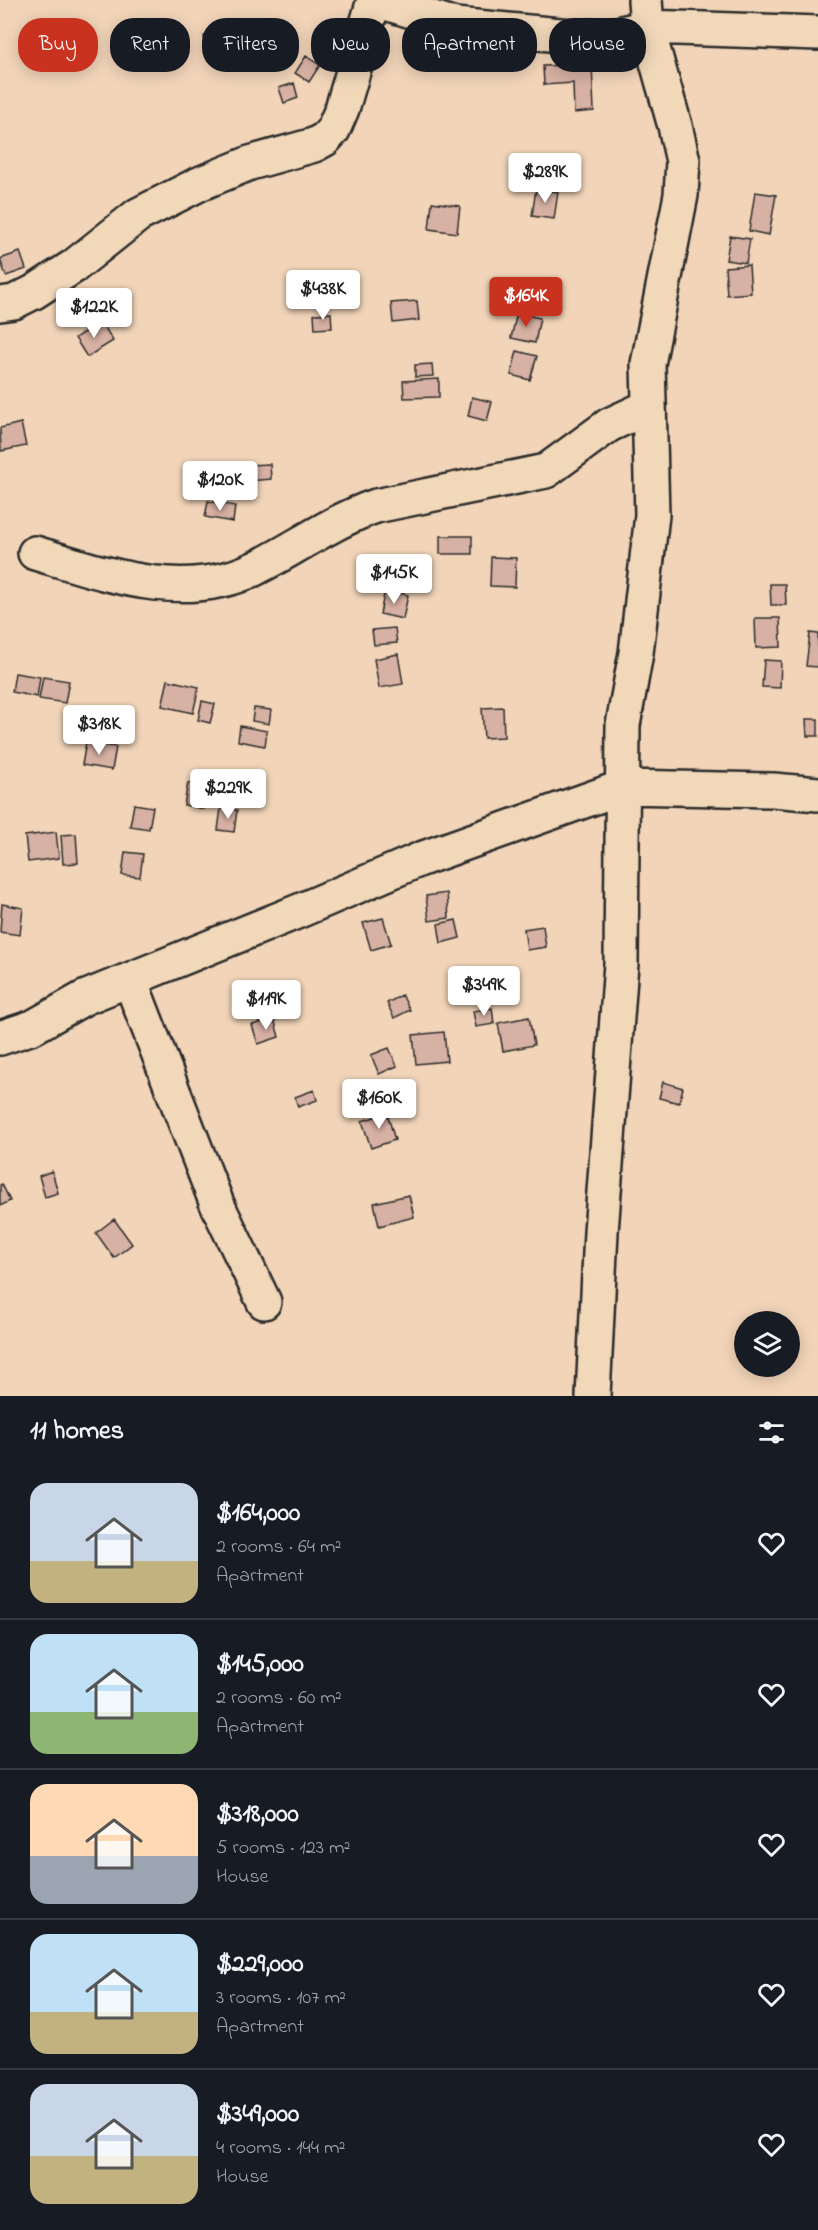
<!DOCTYPE html>
<meta charset="utf-8">
<style>
:root{--surface:#171b24;--page:#20242c;--text:#f1f3f6;--muted:#9ea1a6;--line:#363941;--accent:#c8321e}
body{margin:0;font-family:"Indie Flower",sans-serif;background:var(--page);color:var(--text);height:100vh;display:flex;flex-direction:column;font-size:22px;white-space:nowrap}
*{box-sizing:border-box;margin:0}
p{font-size:20px;color:var(--muted)}
.icon{flex:none;width:33px;height:33px;fill:none;stroke:currentColor;stroke-width:2;stroke-linecap:round;stroke-linejoin:round}
.map{position:relative;height:1396px;overflow:hidden}
.details{display:flex;flex-direction:column;background:var(--surface);flex:1}
.details>*{flex:none}
.guide{position:absolute;left:18px;top:18px;width:783px;height:54px;display:flex;gap:12px}
.controls{position:absolute;left:734px;top:1311px;display:grid;gap:12px}
.controls a{display:grid;place-items:center;width:66px;height:66px;border-radius:50%;background:var(--surface);box-shadow:0 3px 15px #0003;font-size:30px}
.price{position:absolute;translate:-50% -51px;padding:0 14px;border-radius:6px;background:#fff;color:#222;font-size:20px;line-height:39px;filter:drop-shadow(0 2px 3px #0008)}
.price::after{content:'';position:absolute;left:50%;top:36px;width:18px;height:14px;margin-left:-9px;background:inherit;clip-path:polygon(0 0,100% 0,50% 100%)}
.price.current{background:var(--accent);color:#fff}
ul{padding:0;list-style:none}
li{display:flex;align-items:center;gap:18px;height:150px;padding:0 30px}
li+li{border-top:2px solid var(--line)}
li span{display:grid;place-items:center;flex:none;width:168px;height:120px;border-radius:18px;color:#555}
li>.icon{margin-inline-start:auto}
span .icon{width:72px;height:72px;fill:#fffc;stroke-width:1}
li b{font-size:26px}
h2{display:flex;justify-content:space-between;align-items:center;height:72px;padding:0 30px;font-size:26px}
.tag{padding:0 21px;border-radius:24px;background:var(--surface);box-shadow:0 3px 15px #0003;font-size:21px;line-height:54px}
.tag.current{background:var(--accent);color:#fff}
.map>svg:first-child{display:block}
</style>
<div class="map">
<svg width="818" height="1396" viewBox="0 0 818 1396">
<rect width="100%" height="100%" fill="#f2d5b9"/>
<filter id="ink" filterUnits="userSpaceOnUse"><feTurbulence type="fractalNoise" baseFrequency=".0167" numOctaves="2"/><feDisplacementMap in="SourceGraphic" scale="12" xChannelSelector="R" yChannelSelector="G"/><feConvolveMatrix kernelMatrix="1 2 1 2 8 2 1 2 1" color-interpolation-filters="sRGB"/></filter>
<g filter="url(#ink)">
<path fill="#d7b1a3" stroke="#2b2b2b" stroke-width="1.5" d="M226 31 232 56 208 61 204 36Z
M240 56H258V67L240 66Z
M306 56 320 65 309 82 295 73Z
M592 64 594 111 574 113 573 83 544 85 543 66Z
M294 83 298 98 284 103 279 88Z
M536 189 558 192 554 219 532 216Z
M755 192 776 195 769 235 749 231Z
M432 202 460 206 457 233 429 229Z
M730 236 750 239 746 263 726 260Z
M20 252 26 269 6 276 0 259Z
M749 265 751 293 727 295 725 267Z
M417 301 419 320 393 323 391 303Z
M331 313 332 328 315 329 314 314Z
M517 313 540 318 535 343 511 338Z
M101 321 113 341 87 357 75 338Z
M517 351 537 356 530 380 511 375Z
M432 364 433 376 415 377V365Z
M439 379V397L404 398 403 381Z
M472 397 492 402 487 421 468 416Z
M21 423 26 446 1 451 0 428Z
M270 464 271 479 248 481 247 465Z
M208 501 235 506 233 522 205 517Z
M440 536H472V554H440Z
M491 557 516 558 515 587 490 586Z
M770 584H785L786 605H771Z
M385 590 408 595 403 619 380 614Z
M755 618H780L781 647 756 648Z
M395 628 397 643 374 645 372 630Z
M810 633 818 634V667L806 666Z
M398 654 403 684 379 688 374 659Z
M764 660 781 661 780 688 762 687Z
M15 673 40 677 37 697 12 692Z
M43 677 69 681 65 703 39 699Z
M168 680 199 687 193 713 162 706Z
M202 701 215 704 210 723 198 720Z
M503 707 504 737 484 738 482 708Z
M254 708 271 710 269 724 252 721Z
M806 719H818V736H807Z
M240 726 267 731 265 746 238 741Z
M86 742 116 747 112 770 82 765Z
M188 783 208 787 204 809 184 805Z
M134 804 153 807 149 829 130 826Z
M221 808 237 810 234 832 218 830Z
M56 832 59 858 28 862 25 836Z
M76 834 78 863 63 864 61 835Z
M125 852 143 854 140 877 122 875Z
M447 893 449 918 429 921 426 896Z
M2 904 23 908 20 935 0 932Z
M383 918 391 944 371 950 363 923Z
M456 920 460 938 441 943 438 924Z
M543 926 546 947 527 950 524 929Z
M402 995 410 1010 394 1018 387 1003Z
M492 1008 494 1024 476 1027 473 1011Z
M529 1017 534 1045 503 1051 498 1023Z
M274 1019 279 1037 258 1044 252 1025Z
M444 1032 447 1061 416 1064 413 1035Z
M389 1048 397 1066 379 1074 371 1055Z
M663 1082 683 1088 679 1103 659 1098Z
M314 1090 317 1100 298 1107 295 1097Z
M387 1113 395 1140 371 1148 362 1121Z
M52 1171 58 1193 45 1197 39 1176Z
M2 1184 10 1201 0 1206V1185Z
M409 1195 414 1217 379 1226 374 1203Z
M114 1219 132 1244 114 1258 96 1233Z"/>
<g fill="none" stroke-linecap="round" stroke-linejoin="round">
<g stroke="#2b2b2b" stroke-width="38">
<path id="minor" d="M377 0 455 25 581 37 613 35 647 27 818 33
M0 304 14 302 34 292 74 266 138 215 199 184 250 163 314 145 325 139 333 130 342 109 374 0
M35 553C106 574 183 603 254 569 295 549 332 521 376 506L546 471 609 425 648 407
M130 980 217 1204 264 1302
M0 1038 33 1027 84 998 299 911 421 859 623 787 773 790 818 794
M593 1396 601 1232 621 964 623 725 636 653 652 515 648 364 681 195 683 161 675 126 647 27 645 0"/>
</g>
<use href="#minor" stroke="#f1d8b9" stroke-width="33"/>
</g>
</g>
</svg>
<div class="controls">
<a><svg class="icon" aria-label="layers" viewBox="0 0 24 24"><path d="M12 4l9 5-9 5-9-5zM3 14l9 5 9-5"/></svg></a>
</div>
<b class="price" style="left:545px;top:204px">$289K</b>
<b class="price" style="left:323px;top:321px">$438K</b>
<b class="price current" style="left:526px;top:328px">$164K</b>
<b class="price" style="left:94px;top:339px">$122K</b>
<b class="price" style="left:220px;top:512px">$120K</b>
<b class="price" style="left:394px;top:605px">$145K</b>
<b class="price" style="left:99px;top:756px">$318K</b>
<b class="price" style="left:228px;top:820px">$229K</b>
<b class="price" style="left:484px;top:1017px">$349K</b>
<b class="price" style="left:266px;top:1031px">$119K</b>
<b class="price" style="left:379px;top:1130px">$160K</b>
<div class="guide">
<a class="tag current">Buy</a>
<a class="tag">Rent</a>
<a class="tag">Filters</a>
<a class="tag">New</a>
<a class="tag">Apartment</a>
<a class="tag">House</a>
</div>
</div>
<section class="details">
<h2>11 homes<svg class="icon" aria-label="filters" viewBox="0 0 24 24"><path d="M4 7h16M4 17h16"/><circle cx="9" cy="7" r="2"/><circle cx="15" cy="17" r="2"/></svg></h2>
<ul>
<li><span style="background:linear-gradient(#c9d6e8 65%,#c2b280 0)"><svg class="icon" aria-label="home" viewBox="0 0 24 24"><path d="M3 11l9-7 9 7M6 9v11h12V9"/></svg></span><div><b>$164,000</b><p>2 rooms · 64 m²</p><p>Apartment</p></div><svg class="icon" aria-label="heart" viewBox="0 0 24 24"><path d="M12 20l-8-8c-3-5 5-10 8-4 3-6 11-1 8 4z"/></svg></li>
<li><span style="background:linear-gradient(#bfe0f5 65%,#8fb573 0)"><svg class="icon" aria-label="home" viewBox="0 0 24 24"><path d="M3 11l9-7 9 7M6 9v11h12V9"/></svg></span><div><b>$145,000</b><p>2 rooms · 60 m²</p><p>Apartment</p></div><svg class="icon" aria-label="heart" viewBox="0 0 24 24"><path d="M12 20l-8-8c-3-5 5-10 8-4 3-6 11-1 8 4z"/></svg></li>
<li><span style="background:linear-gradient(#ffd9b3 60%,#9aa5b1 0)"><svg class="icon" aria-label="home" viewBox="0 0 24 24"><path d="M3 11l9-7 9 7M6 9v11h12V9"/></svg></span><div><b>$318,000</b><p>5 rooms · 123 m²</p><p>House</p></div><svg class="icon" aria-label="heart" viewBox="0 0 24 24"><path d="M12 20l-8-8c-3-5 5-10 8-4 3-6 11-1 8 4z"/></svg></li>
<li><span style="background:linear-gradient(#bfe0f5 65%,#c2b280 0)"><svg class="icon" aria-label="home" viewBox="0 0 24 24"><path d="M3 11l9-7 9 7M6 9v11h12V9"/></svg></span><div><b>$229,000</b><p>3 rooms · 107 m²</p><p>Apartment</p></div><svg class="icon" aria-label="heart" viewBox="0 0 24 24"><path d="M12 20l-8-8c-3-5 5-10 8-4 3-6 11-1 8 4z"/></svg></li>
<li><span style="background:linear-gradient(#c9d6e8 60%,#c2b280 0)"><svg class="icon" aria-label="home" viewBox="0 0 24 24"><path d="M3 11l9-7 9 7M6 9v11h12V9"/></svg></span><div><b>$349,000</b><p>4 rooms · 144 m²</p><p>House</p></div><svg class="icon" aria-label="heart" viewBox="0 0 24 24"><path d="M12 20l-8-8c-3-5 5-10 8-4 3-6 11-1 8 4z"/></svg></li>
</ul>
</section>
